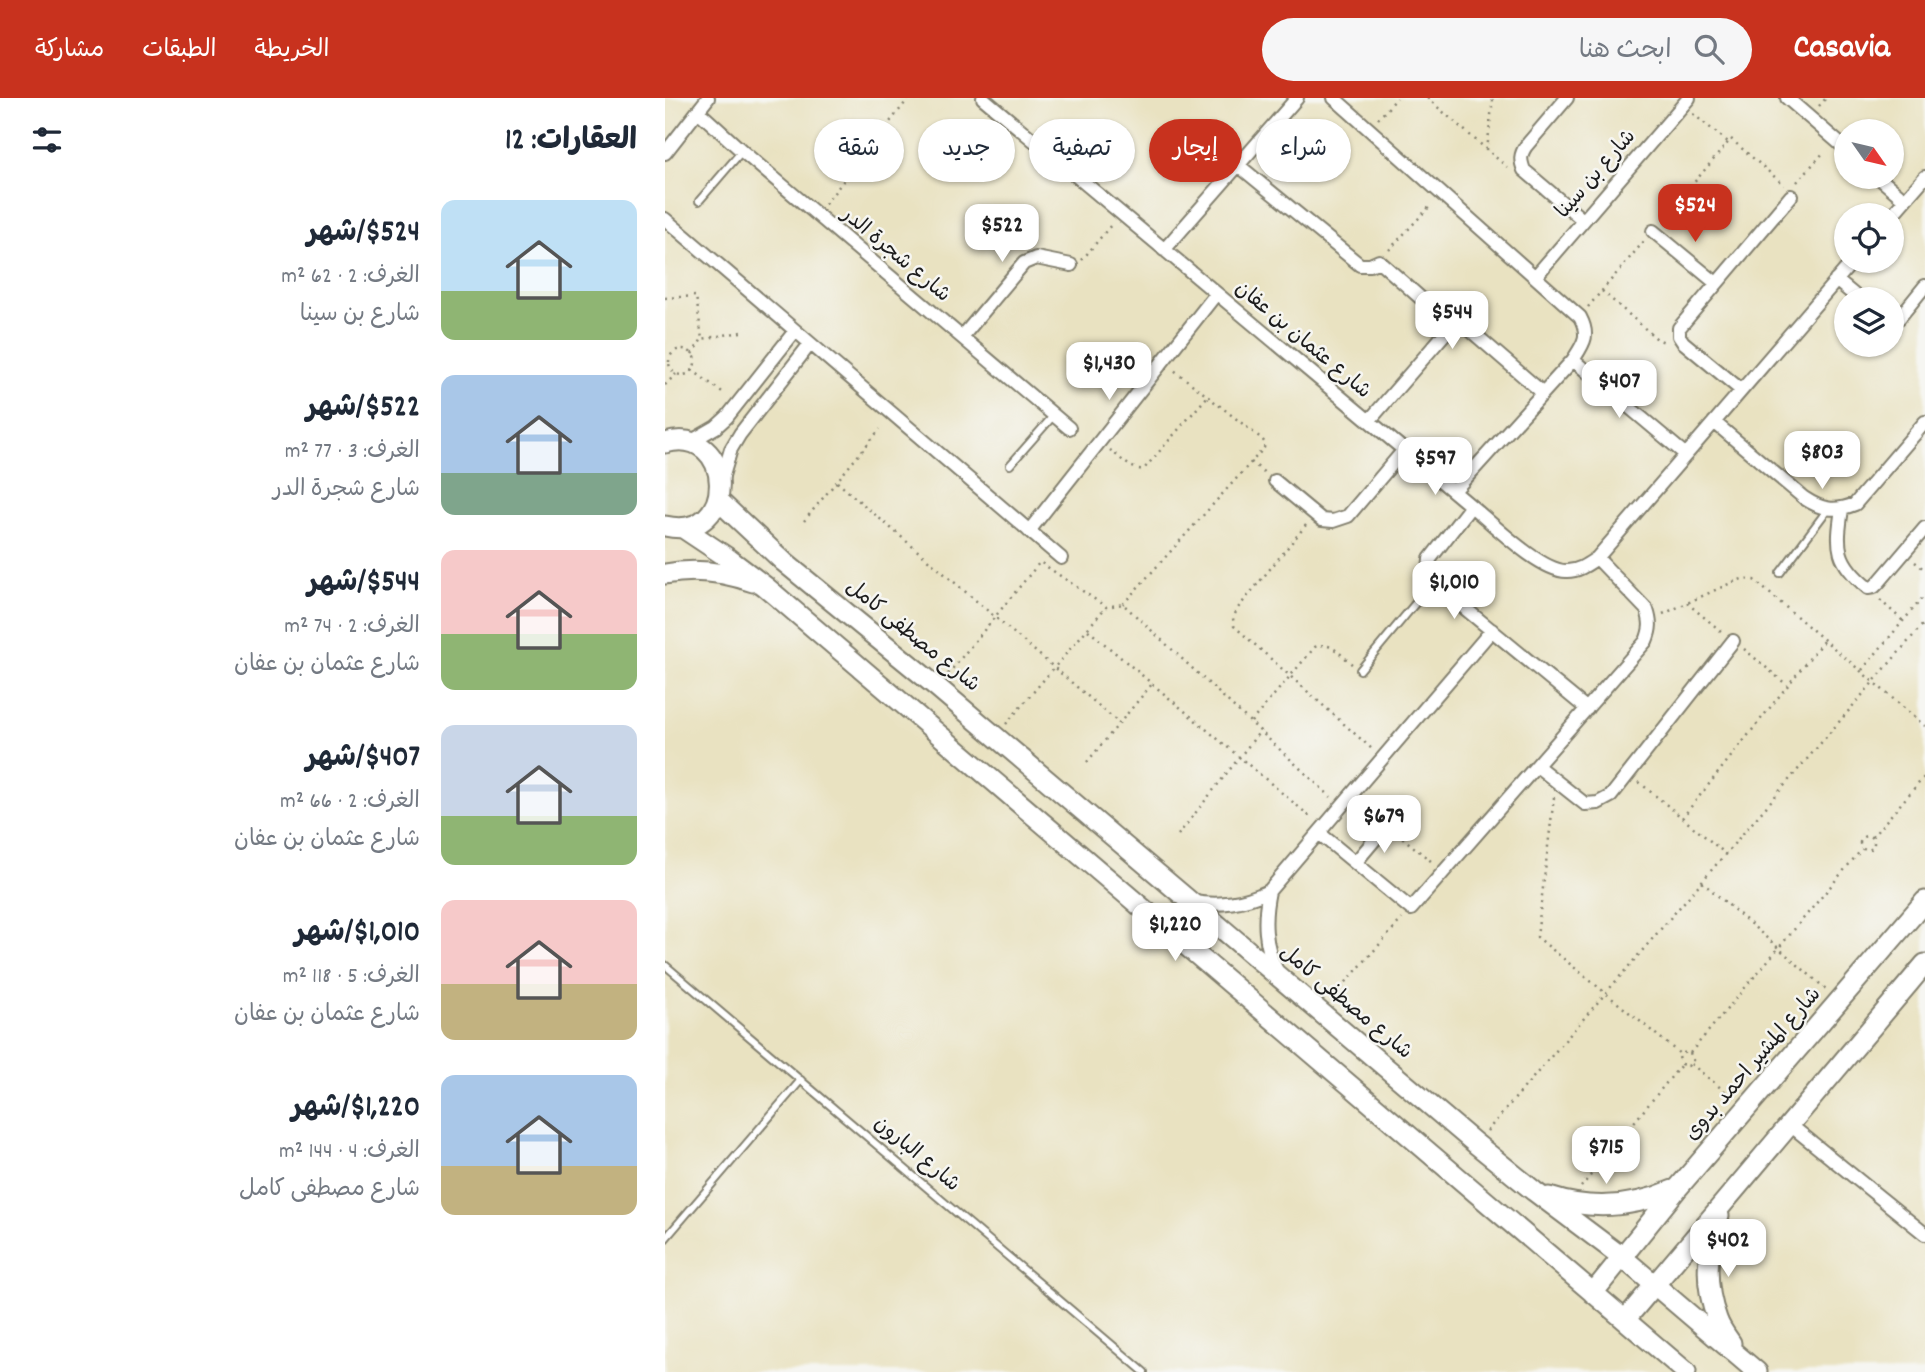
<!DOCTYPE html>
<html lang="ar">
<meta charset="utf-8">
<style>
:root{--surface:#fff;--page:#f6f6f7;--text:#1f2937;--muted:#747a83;--accent:#c8321e}
body{margin:0;font-family:Dekko,"Playpen Sans Arabic",sans-serif;background:var(--page);color:var(--text);direction:rtl;height:100vh;display:flex;flex-direction:column;font-size:26px;white-space:nowrap}
*{box-sizing:border-box;margin:0}
p{font-size:23px;color:var(--muted)}
.icon{flex:none;width:38px;height:38px;fill:none;stroke:currentColor;stroke-width:2;stroke-linecap:round;stroke-linejoin:round}
.map{position:relative;flex:1;overflow:hidden;direction:ltr}
.panel{display:flex;flex-direction:column;background:var(--surface);width:665px}
.panel>*{flex:none}
.banner{position:absolute;left:21px;top:21px;width:665px;height:63px;direction:rtl;display:flex;gap:14px}
.needle{width:46px;rotate:124deg}
.fabs{position:absolute;left:1169px;top:21px;display:grid;gap:14px}
.fabs a{display:grid;place-items:center;width:70px;height:70px;border-radius:50%;background:var(--surface);box-shadow:0 2px 5px #0004;font-size:35px}
.price{position:absolute;translate:-50% -60px;padding:0 16px;border-radius:14px;background:#fff;color:#222;font-size:23px;line-height:46px;filter:drop-shadow(0 2px 4px #0008)}
.price::after{content:'';position:absolute;left:50%;top:42px;width:21px;height:16px;margin-left:-10px;background:inherit;clip-path:polygon(0 0,100% 0,50% 100%)}
.price.selected{background:var(--accent);color:#fff}
ul{padding:0;list-style:none}
li{display:flex;align-items:center;gap:21px;height:175px;padding:0 28px}
li span{display:grid;place-items:center;flex:none;width:196px;height:140px;border-radius:14px;color:#555}
li>.icon{margin-inline-start:auto}
span .icon{width:84px;height:84px;fill:#fffc;stroke-width:1}
li b{font-size:30px}
h2{display:flex;justify-content:space-between;align-items:center;height:84px;padding:0 28px;font-size:30px}
.tag{padding:0 24px;border-radius:32px;background:var(--surface);box-shadow:0 2px 5px #0004;font-size:24px;line-height:63px}
.tag.selected{background:var(--accent);color:#fff}
header{display:flex;align-items:center;gap:42px;box-sizing:border-box;height:98px;padding:0 35px;background:var(--accent);color:#fff}
header strong{font-size:33px}
nav{display:flex;gap:38px;margin-inline-start:auto;font-size:24px}
.search{width:490px;height:63px;background:var(--page);display:flex;align-items:center;gap:18px;box-sizing:border-box;padding:0 24px;border-radius:38px;color:var(--muted);font-size:26px}
main{display:flex;flex:1;min-height:0}
.map>svg:first-child{display:block}
</style>
<header>
<strong>Casavia</strong>
<div class="search"><svg class="icon" aria-label="search" viewBox="0 0 24 24"><circle cx="10" cy="10" r="6"/><path d="M15 15l6 6"/></svg>ابحث هنا</div>
<nav><a>الخريطة</a><a>الطبقات</a><a>مشاركة</a></nav>
</header>
<main>
<div class="map">
<svg width="1260" height="1274" viewBox="0 0 1260 1274">
<rect width="100%" height="100%" fill="#f6f6f2"/>
<filter id="ink" filterUnits="userSpaceOnUse"><feTurbulence type="fractalNoise" baseFrequency=".0143" numOctaves="2"/><feDisplacementMap in="SourceGraphic" scale="14" xChannelSelector="R" yChannelSelector="G"/><feConvolveMatrix kernelMatrix="1 2 1 2 8 2 1 2 1" color-interpolation-filters="sRGB"/></filter>
<filter id="wash" filterUnits="userSpaceOnUse"><feTurbulence type="fractalNoise" baseFrequency=".00686" numOctaves="4" result="noise"/><feDisplacementMap in="SourceGraphic" scale="28" xChannelSelector="R" yChannelSelector="G"/><feGaussianBlur stdDeviation="1.57" result="paint"/><feColorMatrix in="noise" values="0 0 0 0 0 0 0 0 0 0 0 0 0 0 0 0 0 1.4 0 .05"/><feComposite in="paint" operator="in"/></filter>
<g filter="url(#wash)">
<rect width="100%" height="100%" fill="#e9e2c1"/>
</g>
<g filter="url(#ink)">
<g fill="none" stroke-linecap="round" stroke-linejoin="round">
<g stroke="#827f6e" stroke-width="10">
<path id="lane" d="M34 103 77 53
M345 367 389 317
M1115 475 1163 411
M695 572 768 484
M0 867 479 1274
M0 1141 136 982"/>
</g>
<g stroke="#827f6e" stroke-width="16">
<path id="street" d="M318 0 806 408C827 425 876 474 902 473 914 473 923 466 932 460L1188 163
M669 0 915 219C925 238 919 245 908 262L789 393
M902 0 861 48C855 57 855 62 859 72L918 122
M1122 0 1181 51
M33 13 77 53 404 330
M0 55 43 0
M573 67 695 167H705L714 163 787 228
M1213 79 1240 102
M1227 117 1260 79
M0 121 396 460
M988 133 1051 185
M499 152 632 0
M870 179 1024 0
M1171 182 1194 201
M1227 222 1234 220 1260 188
M297 239 359 165 371 160 406 167
M908 262 1021 357
M1076 292 1018 244 1014 238V230L1126 98
M704 323 789 225 792 223 798 226 878 295
M1049 324 1139 400C1157 412 1170 414 1190 406L1260 324
M25 344 51 329 62 319 130 233
M57 381 66 351 75 336 145 246
M610 383 657 422 668 423 683 418 739 352
M806 408 765 461 764 473 768 484 922 611
M1177 411C1171 450 1171 464 1203 490L1209 489 1214 484 1260 430
M364 433 551 196
M872 668 920 706 933 705 946 698 1068 543
M654 735 746 811 981 543C986 531 986 524 982 512L932 460
M690 765 722 727
M604 793C598 822 599 847 612 873
M528 804C556 808 578 805 604 793L827 532
M1124 1026 1260 1136"/>
</g>
<g stroke="#827f6e" stroke-width="23">
<path id="secondary" d="M0 345C70 325 75 445 0 428
M53 402 119 464 272 589 811 1046 869 1093 957 1159 1092 1274
M18 430 60 458 101 489 1021 1274
M0 476C30 470 60 474 88 484
M884 1099C927 1113 967 1110 1008 1092
M1054 1118C1041 1153 1039 1185 1052 1221 1055 1230 1061 1238 1066 1245
M928 1195 1012 1091 1260 803
M960 1222 1260 866"/>
</g>
<path stroke="#827f6e" stroke-width="2.5" stroke-dasharray="2 5" stroke-linecap="butt" d="M762 0 842 69
M1154 8 1161 0
M1028 16 1063 44
M713 21 732 0
M822 52 828 0
M1132 84 1160 53
M160 106 244 0
M998 121 1066 41 1119 87
M724 152 767 106
M417 162 446 127
M937 193 992 241 1002 245
M0 200 31 198 37 241 76 234
M923 209 980 142
M4 264a13 13 0 1 1 26 0a13 13 0 1 1-26 0Z
M27 256 37 241
M27 272 60 296
M0 287 11 276
M445 352C455 359 466 373 479 371L542 299
M586 364 600 375
M172 384 454 625
M139 423 215 331
M641 427 573 510 568 520 569 528 707 651
M1250 464 1260 472
M1215 502 1238 523
M1022 505 1057 534
M458 506 599 350 600 345 597 341 509 272
M998 516 1068 484 1077 481 1089 482 1260 628
M423 532 648 721
M1079 551 1122 587
M1197 572 1260 497
M283 576 375 464 441 509 458 506 666 699
M586 624 650 549C665 542 676 557 687 566
M341 626 441 509
M422 664 487 586
M974 684 1061 756
M889 699 872 839 1015 956 1022 954 1025 955 1028 962 1023 968 1016 966 1014 959 1015 956
M696 707 710 718
M1017 720 1159 542
M732 735 767 764
M513 737 596 632
M1195 745a7 7 0 1 1 14 0a7 7 0 1 1-14 0Z
M1207 739 1260 678
M1037 784 1162 892
M667 900 737 821
M1025 955 1197 751
M1026 966 1067 999
M822 1033 1260 524
M916 1089 1016 967"/>
<use href="#lane" stroke="#fff" stroke-width="6"/>
<use href="#street" stroke="#fff" stroke-width="12"/>
<use href="#secondary" stroke="#fff" stroke-width="19"/>
</g>
</g>
<g text-anchor="middle" dominant-baseline="central" stroke-width="5" stroke-linejoin="round" paint-order="stroke">
<g font-size="21" fill="#1c1c1c" stroke="#f6f6f2">
<text transform="translate(932 77) rotate(-49)">شارع بن سينا</text>
<text transform="translate(230 158) rotate(40)">شارع شجرة الدر</text>
<text transform="translate(637 243) rotate(40)">شارع عثمان بن عفان</text>
<text transform="translate(247 539) rotate(39)">شارع مصطفى كامل</text>
<text transform="translate(680 905) rotate(40)">شارع مصطفى كامل</text>
<text transform="translate(1089 967) rotate(-49)">شارع المشير احمد بدوى</text>
<text transform="translate(251 1057) rotate(40)">شارع البارون</text>
</g>
</g>
</svg>
<div class="fabs">
<a><svg class="needle" viewBox="-14 -14 28 28"><path d="M0-13l5 13h-10z" fill="#e53935"/><path d="M0 13l5-13h-10z" fill="#747a83"/></svg></a>
<a><svg class="icon" aria-label="locate" viewBox="0 0 24 24"><circle cx="12" cy="12" r="6"/><path d="M12 2v4M12 18v4M2 12h4M18 12h4"/></svg></a>
<a><svg class="icon" aria-label="layers" viewBox="0 0 24 24"><path d="M12 4l9 5-9 5-9-5zM3 14l9 5 9-5"/></svg></a>
</div>
<b class="price selected" style="left:1030px;top:146px">$524</b>
<b class="price" style="left:337px;top:166px">$522</b>
<b class="price" style="left:787px;top:253px">$544</b>
<b class="price" style="left:444px;top:304px">$1,430</b>
<b class="price" style="left:954px;top:322px">$407</b>
<b class="price" style="left:1157px;top:393px">$803</b>
<b class="price" style="left:770px;top:399px">$597</b>
<b class="price" style="left:789px;top:523px">$1,010</b>
<b class="price" style="left:719px;top:757px">$679</b>
<b class="price" style="left:510px;top:865px">$1,220</b>
<b class="price" style="left:941px;top:1088px">$715</b>
<b class="price" style="left:1063px;top:1181px">$402</b>
<div class="banner">
<a class="tag">شراء</a>
<a class="tag selected">إيجار</a>
<a class="tag">تصفية</a>
<a class="tag">جديد</a>
<a class="tag">شقة</a>
</div>
</div>
<section class="panel">
<h2>العقارات: 12<svg class="icon" aria-label="filters" viewBox="0 0 24 24"><path d="M4 7h16M4 17h16"/><circle cx="9" cy="7" r="2"/><circle cx="15" cy="17" r="2"/></svg></h2>
<ul>
<li><span style="background:linear-gradient(#bfe0f5 65%,#8fb573 0)"><svg class="icon" aria-label="home" viewBox="0 0 24 24"><path d="M3 11l9-7 9 7M6 9v11h12V9"/></svg></span><div><b>$524/شهر</b><p>الغرف: 2 · 62 m²</p><p>شارع بن سينا</p></div></li>
<li><span style="background:linear-gradient(#a9c7e8 70%,#7fa58c 0)"><svg class="icon" aria-label="home" viewBox="0 0 24 24"><path d="M3 11l9-7 9 7M6 9v11h12V9"/></svg></span><div><b>$522/شهر</b><p>الغرف: 3 · 77 m²</p><p>شارع شجرة الدر</p></div></li>
<li><span style="background:linear-gradient(#f6c9c9 60%,#8fb573 0)"><svg class="icon" aria-label="home" viewBox="0 0 24 24"><path d="M3 11l9-7 9 7M6 9v11h12V9"/></svg></span><div><b>$544/شهر</b><p>الغرف: 2 · 74 m²</p><p>شارع عثمان بن عفان</p></div></li>
<li><span style="background:linear-gradient(#c9d6e8 65%,#8fb573 0)"><svg class="icon" aria-label="home" viewBox="0 0 24 24"><path d="M3 11l9-7 9 7M6 9v11h12V9"/></svg></span><div><b>$407/شهر</b><p>الغرف: 2 · 66 m²</p><p>شارع عثمان بن عفان</p></div></li>
<li><span style="background:linear-gradient(#f6c9c9 60%,#c2b280 0)"><svg class="icon" aria-label="home" viewBox="0 0 24 24"><path d="M3 11l9-7 9 7M6 9v11h12V9"/></svg></span><div><b>$1,010/شهر</b><p>الغرف: 5 · 118 m²</p><p>شارع عثمان بن عفان</p></div></li>
<li><span style="background:linear-gradient(#a9c7e8 65%,#c2b280 0)"><svg class="icon" aria-label="home" viewBox="0 0 24 24"><path d="M3 11l9-7 9 7M6 9v11h12V9"/></svg></span><div><b>$1,220/شهر</b><p>الغرف: 4 · 144 m²</p><p>شارع مصطفى كامل</p></div></li>
</ul>
</section>
</main>
